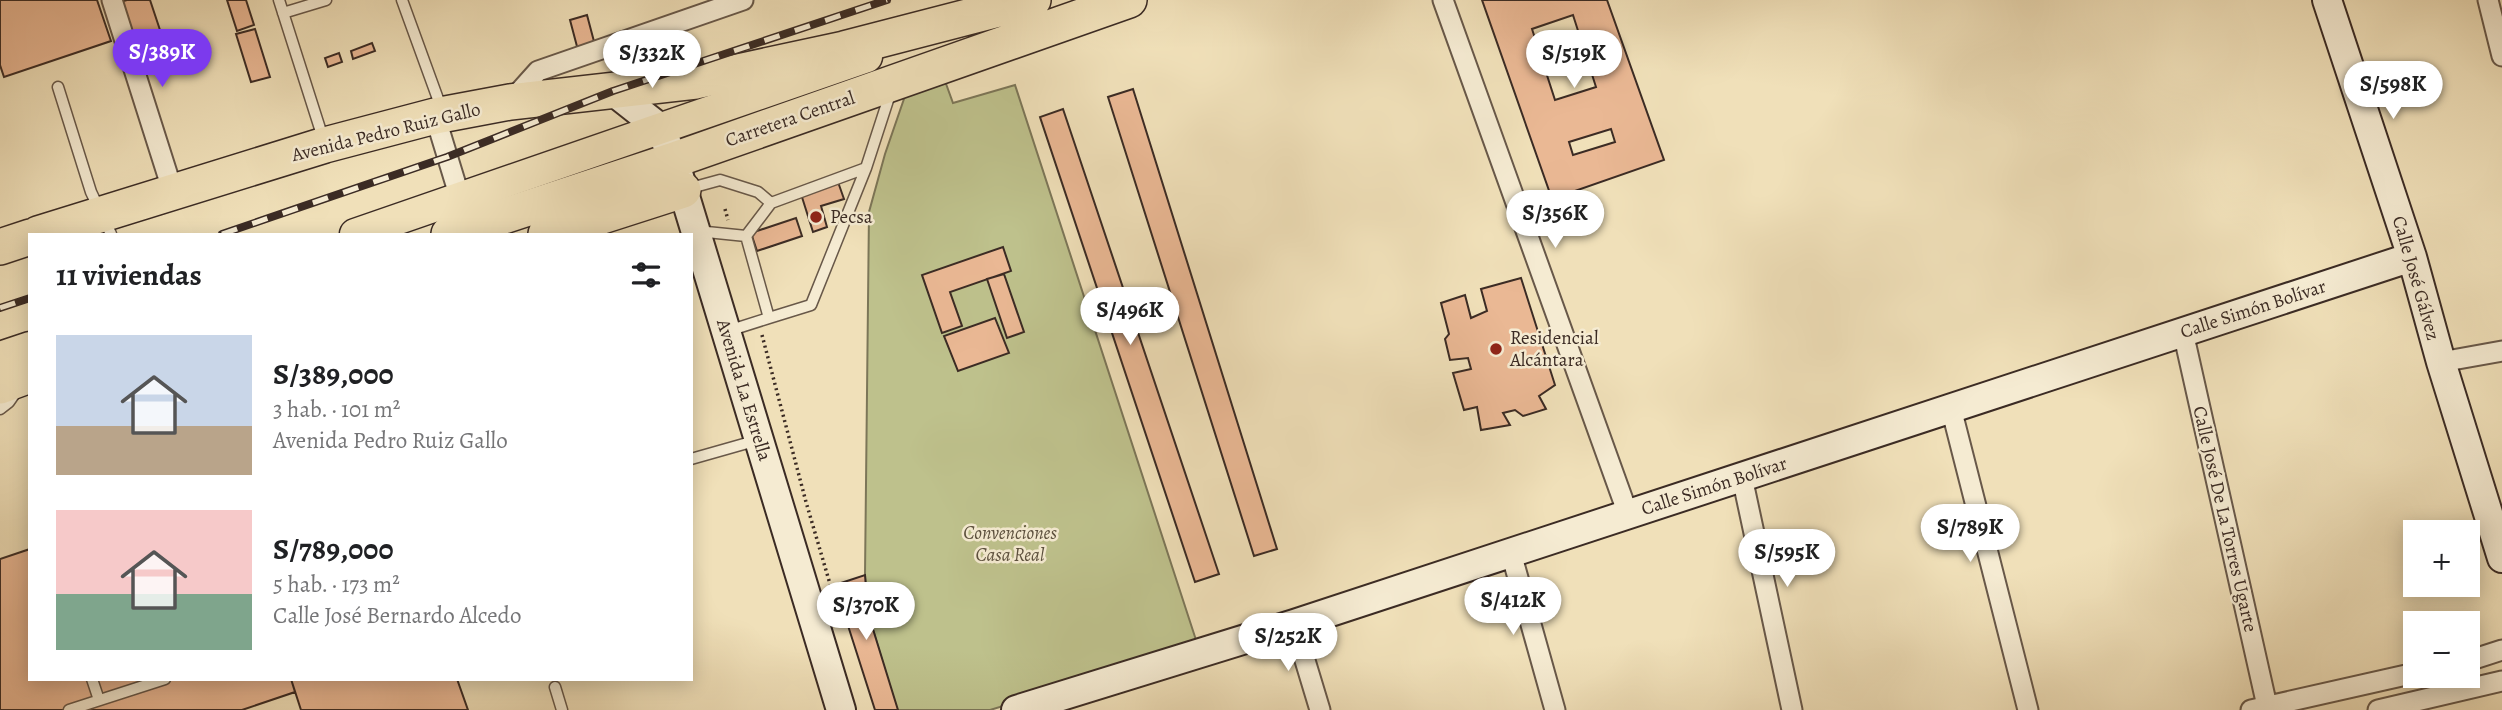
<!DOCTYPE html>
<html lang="es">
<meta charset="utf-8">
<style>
:root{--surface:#fff;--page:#f6f6f6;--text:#202124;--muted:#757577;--accent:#7c3aed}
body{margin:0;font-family:Alegreya,serif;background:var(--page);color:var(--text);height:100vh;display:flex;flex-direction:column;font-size:26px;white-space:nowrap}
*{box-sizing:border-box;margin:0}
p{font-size:23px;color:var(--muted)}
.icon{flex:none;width:38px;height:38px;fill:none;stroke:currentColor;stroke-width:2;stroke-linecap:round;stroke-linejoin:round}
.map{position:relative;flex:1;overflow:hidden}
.side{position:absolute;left:28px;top:233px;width:665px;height:448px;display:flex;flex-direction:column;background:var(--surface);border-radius:0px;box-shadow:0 4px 18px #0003}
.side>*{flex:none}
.fabs{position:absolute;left:2403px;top:520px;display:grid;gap:14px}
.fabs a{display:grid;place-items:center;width:77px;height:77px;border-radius:0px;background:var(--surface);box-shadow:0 4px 18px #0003;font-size:35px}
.price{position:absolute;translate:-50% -60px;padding:0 16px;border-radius:24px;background:#fff;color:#222;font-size:23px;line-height:46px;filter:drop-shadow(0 2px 4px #0008)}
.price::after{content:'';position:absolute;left:50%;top:42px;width:21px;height:16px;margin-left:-10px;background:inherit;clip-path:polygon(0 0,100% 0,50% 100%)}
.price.active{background:var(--accent);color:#fff}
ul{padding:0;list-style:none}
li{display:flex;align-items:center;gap:21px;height:175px;padding:0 28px}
li span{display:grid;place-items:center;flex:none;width:196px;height:140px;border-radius:0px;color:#555}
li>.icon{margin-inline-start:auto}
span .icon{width:84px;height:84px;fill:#fffc;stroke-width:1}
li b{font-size:30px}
h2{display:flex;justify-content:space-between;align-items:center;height:84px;padding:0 28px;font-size:30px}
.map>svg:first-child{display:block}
</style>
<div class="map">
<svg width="2502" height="710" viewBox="0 0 2502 710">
<rect width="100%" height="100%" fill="#f0e0b9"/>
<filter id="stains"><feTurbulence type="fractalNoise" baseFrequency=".00286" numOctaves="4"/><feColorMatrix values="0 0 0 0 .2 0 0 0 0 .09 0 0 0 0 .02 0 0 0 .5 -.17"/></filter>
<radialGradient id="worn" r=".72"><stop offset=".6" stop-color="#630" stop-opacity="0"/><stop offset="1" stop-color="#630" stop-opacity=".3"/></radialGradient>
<path fill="#bec18c" stroke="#7c7658" stroke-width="2" d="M945 81 953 103 1015 85 1197 643 1160 655 1149 654 1060 682 1056 690 990 710H897L868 613 865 575 869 212 885 154 905 96Z"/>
<path fill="#eab894" stroke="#3b2b24" stroke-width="2" fill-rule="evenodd" d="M0 0H97L111 41 4 77 0 65Z
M127 0H150L168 54 140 63 120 2Z
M227 0H246L254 25 237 31Z
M1482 0H1607L1664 160 1552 199ZM1573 15 1596 87 1555 100 1532 29ZM1611 129 1615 142 1573 155 1569 142Z
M587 15 596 49 579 54 570 20Z
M255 29 270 77 251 82 236 34Z
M372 43 375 51 353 59 351 51Z
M339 53 342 62 328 67 325 58Z
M1133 89 1277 549 1254 556 1108 97Z
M1063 109 1219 574 1195 582 1040 117Z
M838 182 844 199 821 206 827 227 813 232 801 194Z
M796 218 802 236 757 251 751 233Z
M1003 247 1011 271 950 292 962 326 942 333 922 275Z
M1004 274 1024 332 1007 338 987 279Z
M1521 278 1555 385 1539 396 1546 409 1523 416 1515 410 1503 413 1510 425 1481 430 1477 407 1464 410 1453 373 1471 369 1468 358 1450 360 1445 339 1449 334 1441 303 1465 295 1471 318 1487 311 1481 289Z
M995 318 1009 353 958 371 944 336Z
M30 549V679H291L295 692 242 710H0V559Z
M865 575 868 613 898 710H875L835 585Z
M291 679H457L468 710H301Z"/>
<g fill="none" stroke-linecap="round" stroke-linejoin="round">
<g stroke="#685849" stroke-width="13">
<path id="lane" d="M279 0 323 138
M402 0 442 110
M283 13 326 0
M58 87 91 192 111 234
M687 189 720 180 758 192 771 203
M697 231 746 236
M746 236 771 203 866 168 891 91
M769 318 811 305 866 168
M728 331 769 318 746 236
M0 409 9 402 16 392
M691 459 758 440
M92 679 99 700
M555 687 562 710
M69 710 165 679"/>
</g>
<g stroke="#685849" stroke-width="23">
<path id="street" d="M112 0 173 192
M1443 0 1628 514
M2488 0 2502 56
M511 101 538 71 743 0
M435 116 460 198
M2183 332 2267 706
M2441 362 2502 351
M1951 408 2028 710
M1742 477 1792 710
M1511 553 1555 710
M1294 624 1320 710
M2468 661 2502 650
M2251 710 2415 673
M2378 710 2502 681"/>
</g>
<g stroke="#3b2b24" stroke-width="32">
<path id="secondary" d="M2327 0 2412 257 2441 362 2502 558
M613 91 660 128 674 160 841 710
M1016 710 1294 624 2412 257"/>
</g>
<g stroke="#3b2b24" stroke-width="33">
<path id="primary" d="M355 234 867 57
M0 357 30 347"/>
</g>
<g stroke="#3b2b24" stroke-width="38">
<path id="highway" d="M38 234 325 145 435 116 510 102 696 81 844 49 1033 0
M449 234 674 160 1129 0
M546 234 683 190
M0 247 30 237
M0 386 30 375"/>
</g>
<path stroke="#3b2b24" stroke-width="3.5" stroke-dasharray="2 3.5" stroke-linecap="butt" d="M725 209 728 220
M762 335 806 502 835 601"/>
<use href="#lane" stroke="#f5ebd2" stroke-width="10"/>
<use href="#street" stroke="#f5ebd2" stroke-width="19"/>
<use href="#secondary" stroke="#f5ebd2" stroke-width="28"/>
<use href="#primary" stroke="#f0e0b9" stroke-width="30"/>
<use href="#highway" stroke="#f0e0b9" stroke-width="35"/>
<g stroke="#3b2b24" stroke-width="8">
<path id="rail" d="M222 234 447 157 613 91 887 0
M0 308 30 298"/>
</g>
<use href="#rail" stroke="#f5ebd2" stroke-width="5" stroke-dasharray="16" stroke-linecap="butt"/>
</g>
<g fill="#8f2418" stroke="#f5ebd2" stroke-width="2.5">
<circle cx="816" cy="217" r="7"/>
<circle cx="1496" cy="349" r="7"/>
</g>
<g text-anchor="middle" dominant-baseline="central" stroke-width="5" stroke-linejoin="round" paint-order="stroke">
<g font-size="19" fill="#3b2b24" stroke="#f5ebd2">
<text transform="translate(790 119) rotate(-19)">Carretera Central</text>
<text transform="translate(386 132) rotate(-14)">Avenida Pedro Ruiz Gallo</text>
<text transform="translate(2416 278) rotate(74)">Calle José Gálvez</text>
<text transform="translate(2253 309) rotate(-18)">Calle Simón Bolívar</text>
<text transform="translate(744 390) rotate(73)">Avenida La Estrella</text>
<text transform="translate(1714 486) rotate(-18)">Calle Simón Bolívar</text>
<text transform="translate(2225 519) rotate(77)">Calle José De La Torres Ugarte</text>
</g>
<g font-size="19" fill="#3b2b24" stroke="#f5ebd2" text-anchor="start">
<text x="830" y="217">Pecsa</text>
<text x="1510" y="338">Residencial<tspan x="1510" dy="22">Alcántara</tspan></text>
</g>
<g font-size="19" font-style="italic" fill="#5c503e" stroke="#f5ebd2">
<text x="1010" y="533">Convenciones<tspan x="1010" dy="22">Casa Real</tspan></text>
</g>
</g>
<rect width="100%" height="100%" filter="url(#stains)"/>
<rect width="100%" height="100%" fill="url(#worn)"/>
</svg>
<div class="fabs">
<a>+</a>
<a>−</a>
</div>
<b class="price active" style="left:162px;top:89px">S/389K</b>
<b class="price" style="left:652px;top:90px">S/332K</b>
<b class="price" style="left:1574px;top:90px">S/519K</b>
<b class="price" style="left:2393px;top:121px">S/598K</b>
<b class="price" style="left:1555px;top:250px">S/356K</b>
<b class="price" style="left:1130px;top:347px">S/496K</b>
<b class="price" style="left:1970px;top:564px">S/789K</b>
<b class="price" style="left:1787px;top:589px">S/595K</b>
<b class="price" style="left:1513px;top:637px">S/412K</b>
<b class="price" style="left:866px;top:642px">S/370K</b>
<b class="price" style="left:1288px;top:673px">S/252K</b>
<section class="side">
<h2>11 viviendas<svg class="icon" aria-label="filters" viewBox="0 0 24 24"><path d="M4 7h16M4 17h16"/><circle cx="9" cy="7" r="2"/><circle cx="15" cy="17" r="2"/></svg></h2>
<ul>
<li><span style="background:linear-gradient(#c9d6e8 65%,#b9a48a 0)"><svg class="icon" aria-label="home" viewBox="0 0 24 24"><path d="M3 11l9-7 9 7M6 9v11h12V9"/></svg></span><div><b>S/389,000</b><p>3 hab. · 101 m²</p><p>Avenida Pedro Ruiz Gallo</p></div></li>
<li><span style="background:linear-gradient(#f6c9c9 60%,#7fa58c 0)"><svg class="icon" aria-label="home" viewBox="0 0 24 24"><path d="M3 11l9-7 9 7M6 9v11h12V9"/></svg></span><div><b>S/789,000</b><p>5 hab. · 173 m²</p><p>Calle José Bernardo Alcedo</p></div></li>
</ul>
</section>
</div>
